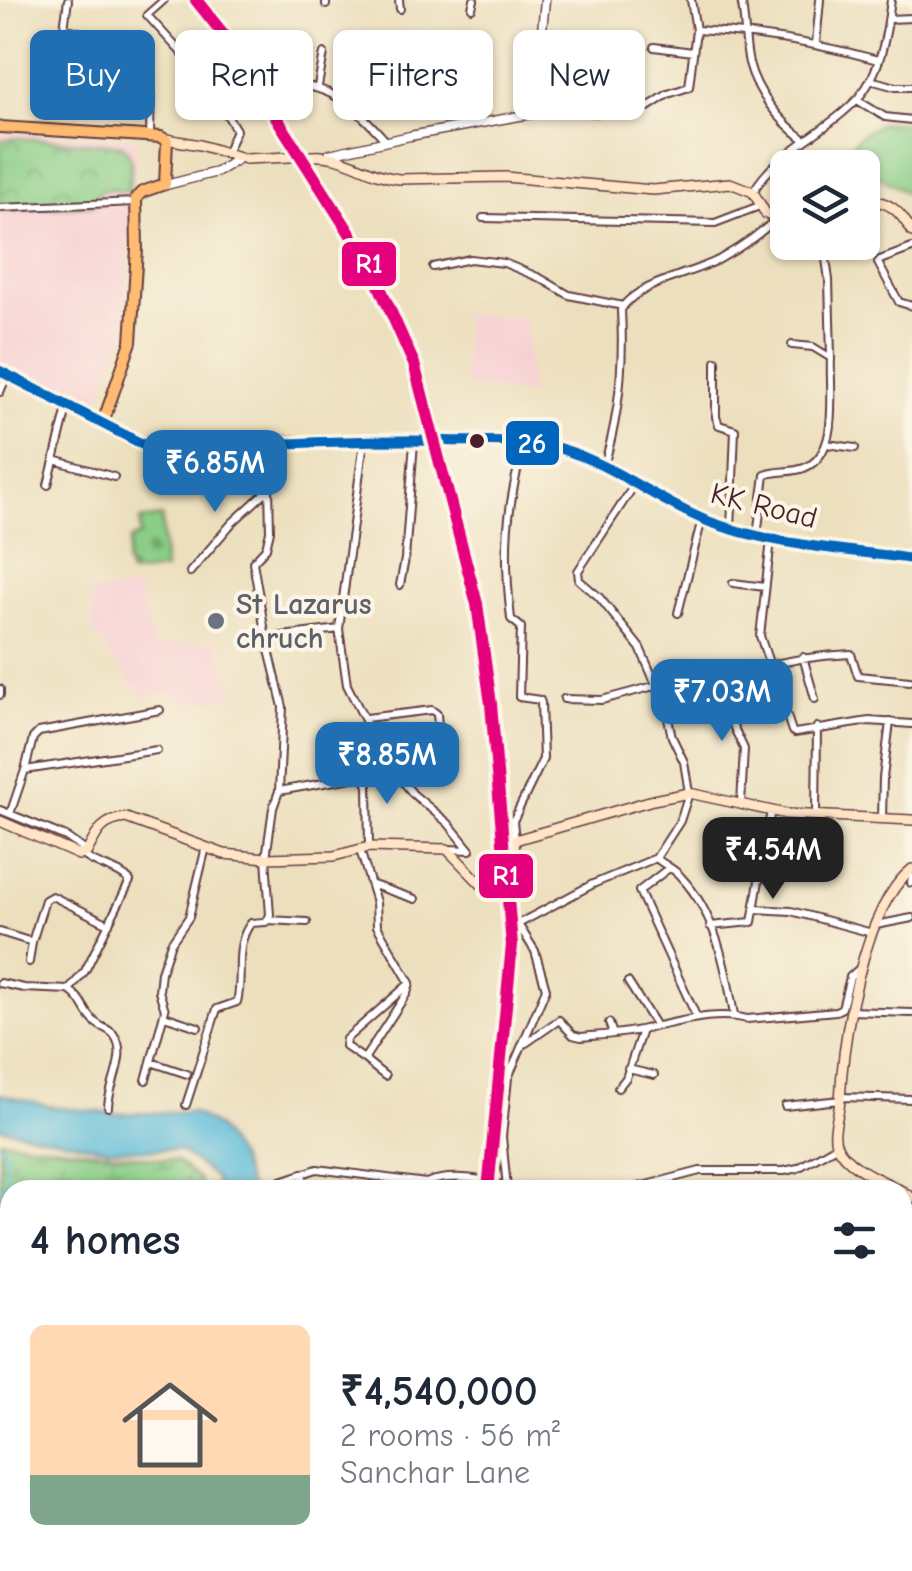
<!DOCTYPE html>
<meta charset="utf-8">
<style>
:root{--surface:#fff;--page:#f6f6f7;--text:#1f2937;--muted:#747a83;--accent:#1f6fb2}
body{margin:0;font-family:"Comic Neue",sans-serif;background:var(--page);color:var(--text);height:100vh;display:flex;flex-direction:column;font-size:38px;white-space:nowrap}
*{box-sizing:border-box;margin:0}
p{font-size:32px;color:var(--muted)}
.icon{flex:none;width:55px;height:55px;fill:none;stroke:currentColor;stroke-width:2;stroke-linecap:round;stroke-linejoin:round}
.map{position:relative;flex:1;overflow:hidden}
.details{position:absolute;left:0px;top:1180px;width:912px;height:392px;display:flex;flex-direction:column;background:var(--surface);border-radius:30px 30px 0 0;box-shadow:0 2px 8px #0004}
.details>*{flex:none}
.guide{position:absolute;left:30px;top:30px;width:852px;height:90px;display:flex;gap:20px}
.tools{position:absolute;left:770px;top:150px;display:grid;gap:20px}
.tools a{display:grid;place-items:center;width:110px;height:110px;border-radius:15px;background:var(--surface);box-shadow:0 2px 8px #0004;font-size:50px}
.price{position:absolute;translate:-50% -85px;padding:0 22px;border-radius:20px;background:var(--accent);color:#fff;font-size:32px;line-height:65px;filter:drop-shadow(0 2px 5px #0008)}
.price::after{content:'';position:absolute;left:50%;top:60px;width:30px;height:22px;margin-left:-15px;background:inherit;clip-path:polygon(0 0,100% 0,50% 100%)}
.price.active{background:#222;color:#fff}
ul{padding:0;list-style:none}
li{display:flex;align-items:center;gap:30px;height:250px;padding:0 30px}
li span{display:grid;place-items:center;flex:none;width:280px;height:200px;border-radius:15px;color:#555}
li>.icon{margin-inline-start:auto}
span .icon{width:120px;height:120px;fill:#fffc;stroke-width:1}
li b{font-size:42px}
h2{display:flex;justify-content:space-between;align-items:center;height:120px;padding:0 30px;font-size:42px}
.chip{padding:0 35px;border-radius:15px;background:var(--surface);box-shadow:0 2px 8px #0004;font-size:35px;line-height:90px}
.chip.active{background:var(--accent);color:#fff}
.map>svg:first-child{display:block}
</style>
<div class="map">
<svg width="912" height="1571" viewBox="0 0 912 1571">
<defs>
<pattern id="wetland-marsh" width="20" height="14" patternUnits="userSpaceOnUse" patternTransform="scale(2.5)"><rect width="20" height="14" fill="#89cd86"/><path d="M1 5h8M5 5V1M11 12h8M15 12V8" fill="none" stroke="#72a66e"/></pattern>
<pattern id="cemetery-stones" width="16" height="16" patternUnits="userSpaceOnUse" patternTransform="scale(2.5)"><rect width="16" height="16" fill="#89cd86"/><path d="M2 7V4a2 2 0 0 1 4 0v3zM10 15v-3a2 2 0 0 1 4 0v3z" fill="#72a66e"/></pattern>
<pattern id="park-crowns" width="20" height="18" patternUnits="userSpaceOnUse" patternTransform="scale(2.5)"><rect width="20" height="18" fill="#89cd86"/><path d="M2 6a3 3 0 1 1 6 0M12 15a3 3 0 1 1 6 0" fill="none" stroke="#72a66e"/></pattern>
</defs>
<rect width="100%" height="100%" fill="#fcf5e5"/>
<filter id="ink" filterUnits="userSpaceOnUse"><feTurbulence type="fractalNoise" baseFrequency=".01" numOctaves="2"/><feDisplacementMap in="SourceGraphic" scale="20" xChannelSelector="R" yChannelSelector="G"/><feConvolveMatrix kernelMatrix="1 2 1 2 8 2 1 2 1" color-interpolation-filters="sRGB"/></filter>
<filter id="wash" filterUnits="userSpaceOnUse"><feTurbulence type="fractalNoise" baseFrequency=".0048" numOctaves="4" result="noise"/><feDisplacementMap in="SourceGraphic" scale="40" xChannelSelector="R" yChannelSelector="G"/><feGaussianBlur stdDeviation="2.25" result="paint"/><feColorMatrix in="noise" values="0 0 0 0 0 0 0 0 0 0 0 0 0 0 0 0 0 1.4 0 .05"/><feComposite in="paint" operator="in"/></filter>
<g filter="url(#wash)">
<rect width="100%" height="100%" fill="#ecdfbd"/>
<path fill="#f7cfd3" d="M0 131 138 139 131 190 127 326 93 413 0 364Z
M463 313 525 318 530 395 465 386Z
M137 588 154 647 217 640 235 698 181 703 177 692 142 696 93 633 90 591Z"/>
<path fill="#89cd86" stroke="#6a7658" stroke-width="2.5" d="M882 123H912V196L870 171 849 167 845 163C851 139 861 133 882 123Z"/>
<path fill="url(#wetland-marsh)" stroke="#6a7658" stroke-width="2.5" d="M0 1140 177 1161 199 1180 202 1190H10V1562L202 1563 190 1571H0Z"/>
<path fill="url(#cemetery-stones)" stroke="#6a7658" stroke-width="2.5" d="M162 517 164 570 130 574 126 563 130 540 140 536V520Z"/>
<path fill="url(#park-crowns)" stroke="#6a7658" stroke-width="2.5" d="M18 138 123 145C135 160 131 174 128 192L106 189 97 194 94 205 0 210V140Z"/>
<path fill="#5bbbd9" stroke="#526d82" stroke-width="2.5" d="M0 1094 53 1107 115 1114 192 1112 217 1127 238 1158 250 1190H219L214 1177 179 1150 108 1149 0 1128Z"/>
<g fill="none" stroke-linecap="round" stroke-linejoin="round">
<path stroke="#5bbbd9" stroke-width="2.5" d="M0 1146 5 1148 7 1180 0 1190
M0 1226 10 1261
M0 1363 10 1356"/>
</g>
</g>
<g filter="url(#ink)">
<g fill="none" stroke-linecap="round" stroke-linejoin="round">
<path stroke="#ccb9a0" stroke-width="8" stroke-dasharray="8 4" stroke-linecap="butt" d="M491 886 511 885"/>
<g stroke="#623c41" stroke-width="10">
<path id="minor" d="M164 0 147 15 207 81 236 130 226 154
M326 0V5
M399 0 400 9
M741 0C746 21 744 43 749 63 757 93 779 121 804 139
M472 8 474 0
M889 19 912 18
M697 30C759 34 818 43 878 60
M816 44 820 0
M654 47 693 52
M97 78 151 80 150 137
M870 80 896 87H912
M275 83C329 83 351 102 386 141
M318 86 324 53
M39 99C59 104 79 109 94 92L99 57 97 41 90 35 64 28 68 0
M857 100 885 117 912 120
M541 109 598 113 626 111 648 107 668 94 689 87 696 30 691 0
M753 192C777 150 827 133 859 97 881 72 887 32 891 0
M0 208 135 202
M483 218 715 223 762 205
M912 248 880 260 878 263 899 302 912 306
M826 259 829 280 831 357
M433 267 470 259 504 263 540 278 569 295 623 306
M716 361V417L719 425 735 430 731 529
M0 392 7 375
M364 441 339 629 347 685 383 756 413 794 448 823 470 850 448 849
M827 444 855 448
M229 445 231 484
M54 460 114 477
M603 468C620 416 624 365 621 310 634 284 695 273 720 259 741 247 762 233 779 216
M48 485 67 408
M757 535 765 475C777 470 791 473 804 468 841 454 829 391 831 358L813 347 792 345
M771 540 760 636 792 731 795 733 869 721 912 724
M190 572 232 523 268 490
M733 583 765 587
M400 585 405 559 414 442
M678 613 702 519
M266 638 253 562 266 548 270 531 268 443
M803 657 815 699
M713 683 744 749 741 804
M0 689V695
M564 699 602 700 654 686
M665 705C729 674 780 657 851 654L858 676 910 681
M366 718 432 710 437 714 440 750
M25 770 33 738 39 732 160 710
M279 791 363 776 368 786 369 847
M0 810 66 837 86 851
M10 814 25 770 157 750
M816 815 817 727
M882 818 883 778 890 722
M515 840 513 821 543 759 541 703 540 700 519 697 521 627 511 619C503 548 506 511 524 443
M360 850 376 902 377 926 410 983 407 993 368 1053 364 1059 345 1046 346 1039 410 983
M83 855C97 867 118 868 130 881L85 971 69 990C84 1000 83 1010 94 1021 100 1028 109 1028 114 1035 129 1054 108 1086 108 1107
M656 858C664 865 675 869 681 877 716 914 726 968 734 1015
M669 868 639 891 697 1018
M911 883 912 877
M373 885 415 899
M755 909 791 911 872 933
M268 920 307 922
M876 925 912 918
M710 926 752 922 771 810
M0 932 32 942 45 900 52 896 109 924
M29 962 32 942
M628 982 656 1026
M0 983 24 988 69 990
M851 1011 912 1013
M164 1016 198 1027
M609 1023 613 1034
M526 1043 559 1020 573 1035 581 1037C602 1035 624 1034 644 1029 677 1023 714 1010 747 1019L836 1011 842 1008 850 977 861 967
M364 1059 385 1076
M151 1062 187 1074
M628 1069 654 1075
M146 1080 165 1010 159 991 161 972 171 943 189 917 206 847
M618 1088 626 1078 642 1030
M840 1097 912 1099
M186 1105 217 1009 237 1002C244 976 233 946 251 923L266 922 270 915 266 858 273 808 279 791 283 707 266 638 339 629
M785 1106 840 1100
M302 1173 306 1190
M507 1188 502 1137 508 1078 546 989 535 951 518 924 593 884 656 858 680 821 689 793 684 762 672 737 665 705 640 648 599 597 579 580 578 571 635 484
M257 1189 317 1169 426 1183C447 1174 488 1177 510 1189
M627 1190 700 1171H784L798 1168 836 1146
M902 1274 912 1275
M902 1475H912
M787 1562V1571
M456 1571 464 1562
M699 1571 702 1562"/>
</g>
<g stroke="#623c41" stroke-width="11">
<path id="tertiary" d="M329 154 410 136 536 113 542 103 540 51 545 0
M162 186 217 172 238 159"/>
</g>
<g stroke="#623c41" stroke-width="12">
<path id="secondary" d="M166 139 200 145 246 159
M312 156C345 153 367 176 399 179L505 177 653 190 730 183 753 192 766 214 788 215
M862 199C888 200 900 210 912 232
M0 821 79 855 87 852C97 832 102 820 126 818L224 854 266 858 334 856 369 847 447 849 481 884 491 886
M511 885 515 840 653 800 689 793 786 814 912 820
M900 1190C880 1179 848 1168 837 1146 831 1134 839 1114 840 1101 843 1039 862 909 912 869
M902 1191 912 1198"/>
</g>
<g stroke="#623c41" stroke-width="14">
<path id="trunk" d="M0 127 161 137 167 141 165 184 142 192 136 198 137 249 131 342 102 425
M0 371 132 441 156 448 295 441H414
M438 441C478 443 520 437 559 449 620 468 671 511 732 530 790 547 852 550 912 559"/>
</g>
<use href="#minor" stroke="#fff" stroke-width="6"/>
<use href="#tertiary" stroke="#fff" stroke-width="8"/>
<use href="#secondary" stroke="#ffe4c6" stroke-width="9"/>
<use href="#trunk" stroke="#ffbb71" stroke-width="10"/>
<path stroke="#4a1f2b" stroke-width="2.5" d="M196 0 224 35 370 265 414 364 477 604 491 704 512 945 488 1190
M229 1571 241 1562"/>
<g stroke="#623c41" stroke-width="12" stroke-linecap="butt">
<path id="secondary-bridge" d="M246 159 312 156"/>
</g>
<g stroke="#623c41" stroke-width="14" stroke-linecap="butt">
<path id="trunk-bridge" d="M414 441H438"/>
</g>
<use href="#secondary-bridge" stroke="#ffe4c6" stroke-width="9"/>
<use href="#trunk-bridge" stroke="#ffbb71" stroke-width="10"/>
<g stroke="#fcf5e5" stroke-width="18">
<path id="bus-1" d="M0 371 148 447 165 449C259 445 352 439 446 441 479 442 512 439 545 445 604 456 654 501 710 522 774 546 845 549 912 559"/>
</g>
<use href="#bus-1" stroke="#0065bd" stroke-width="10"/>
<g stroke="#fcf5e5" stroke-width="20">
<path id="rail-1" d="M196 0 224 35 370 265 414 364 477 604 491 704 512 945 488 1190"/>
</g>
<use href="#rail-1" stroke="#e5007d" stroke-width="12"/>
</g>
</g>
<circle fill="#4a1f2b" stroke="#fcf5e5" stroke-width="4" cx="477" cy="441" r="9"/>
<circle fill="#6b7280" stroke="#fcf5e5" stroke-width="4" cx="216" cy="621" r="10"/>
<g text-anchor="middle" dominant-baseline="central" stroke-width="8" stroke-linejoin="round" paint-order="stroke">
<g font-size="30" fill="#4a1f2b" stroke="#fcf5e5">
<text transform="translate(764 506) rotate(14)">KK Road</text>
</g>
<g font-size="30" font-weight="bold" fill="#5b616d" stroke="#fcf5e5" text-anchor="start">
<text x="236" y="604">St Lazarus<tspan x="236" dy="34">chruch</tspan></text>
</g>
</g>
<g stroke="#fcf5e5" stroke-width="4">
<rect x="340" y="240" width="58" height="48" rx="10" fill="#e5007d"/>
<rect x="504" y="419" width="57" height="48" rx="10" fill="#0065bd"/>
<rect x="477" y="852" width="58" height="48" rx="10" fill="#e5007d"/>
</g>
<g font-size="28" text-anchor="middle" font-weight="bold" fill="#fff">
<text x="369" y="273">R1</text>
<text x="532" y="453">26</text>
<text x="506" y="885">R1</text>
</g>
</svg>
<div class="tools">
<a><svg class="icon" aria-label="layers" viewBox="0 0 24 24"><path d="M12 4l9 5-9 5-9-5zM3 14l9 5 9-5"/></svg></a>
</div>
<b class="price" style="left:215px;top:515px">₹6.85M</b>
<b class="price" style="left:722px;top:744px">₹7.03M</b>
<b class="price" style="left:387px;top:807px">₹8.85M</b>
<b class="price active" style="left:773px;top:902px">₹4.54M</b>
<div class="guide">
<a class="chip active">Buy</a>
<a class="chip">Rent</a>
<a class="chip">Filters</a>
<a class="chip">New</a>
</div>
<section class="details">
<h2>4 homes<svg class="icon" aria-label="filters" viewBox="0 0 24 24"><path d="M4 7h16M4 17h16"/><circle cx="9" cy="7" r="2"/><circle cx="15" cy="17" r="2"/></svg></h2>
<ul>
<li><span style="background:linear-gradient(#ffd9b3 75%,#7fa58c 0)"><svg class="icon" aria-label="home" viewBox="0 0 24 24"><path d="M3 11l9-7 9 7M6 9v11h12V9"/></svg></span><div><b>₹4,540,000</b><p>2 rooms · 56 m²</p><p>Sanchar Lane</p></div></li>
</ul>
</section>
</div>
